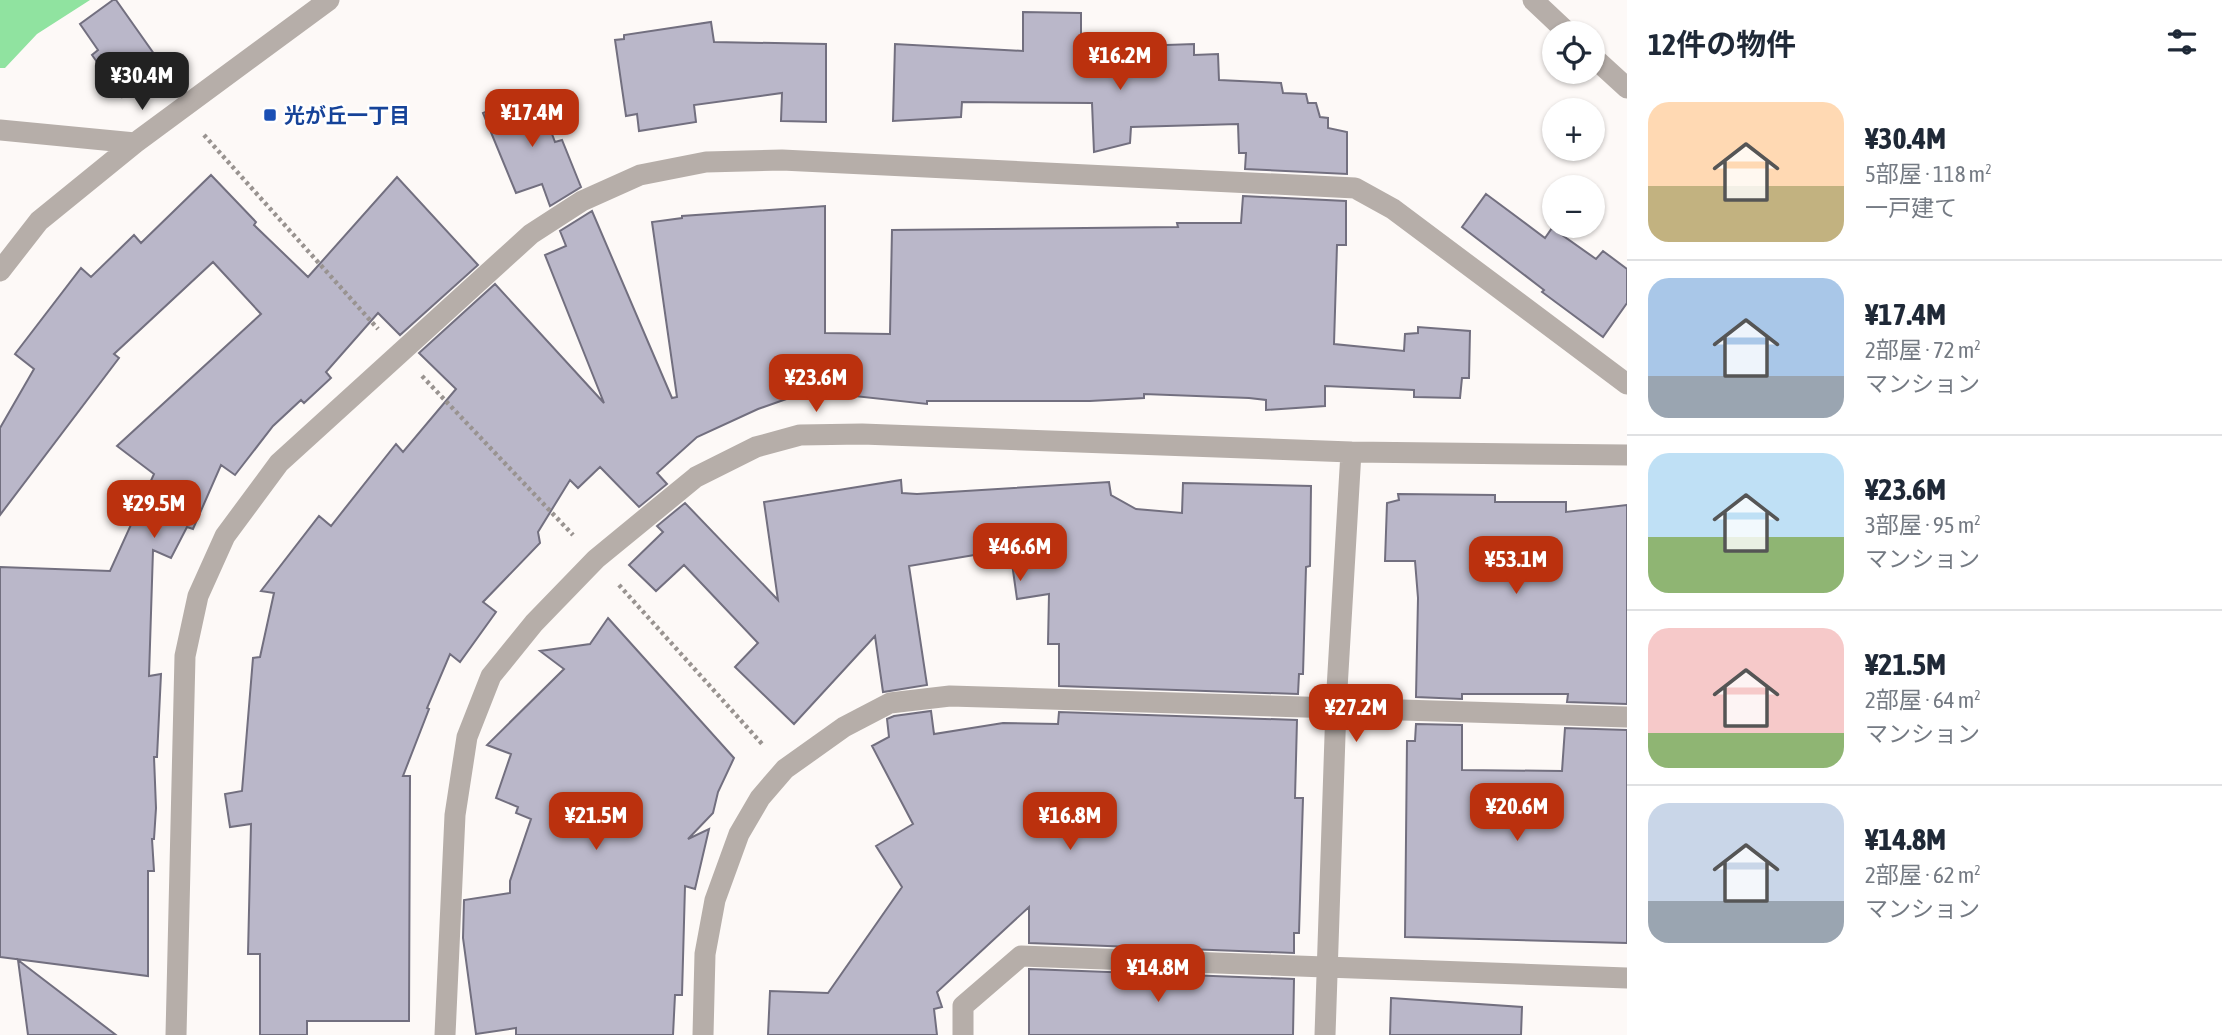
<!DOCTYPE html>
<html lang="ja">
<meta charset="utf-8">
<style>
:root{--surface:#fff;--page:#f6f6f7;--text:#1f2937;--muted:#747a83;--line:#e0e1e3;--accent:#bb310e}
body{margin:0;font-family:"Asap Condensed","Noto Sans JP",sans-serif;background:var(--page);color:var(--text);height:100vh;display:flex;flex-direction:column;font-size:26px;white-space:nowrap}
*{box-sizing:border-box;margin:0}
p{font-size:23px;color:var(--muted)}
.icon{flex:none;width:38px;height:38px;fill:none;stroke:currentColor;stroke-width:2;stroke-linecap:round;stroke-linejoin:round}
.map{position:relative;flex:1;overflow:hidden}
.sheet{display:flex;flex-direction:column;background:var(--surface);width:595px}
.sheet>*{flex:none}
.controls{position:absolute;left:1542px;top:21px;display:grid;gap:14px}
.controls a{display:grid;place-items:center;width:63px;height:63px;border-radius:50%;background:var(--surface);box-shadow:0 2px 5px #0004;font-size:35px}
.price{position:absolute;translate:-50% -60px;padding:0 16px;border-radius:14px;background:var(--accent);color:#fff;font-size:23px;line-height:46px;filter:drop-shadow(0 2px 4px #0008)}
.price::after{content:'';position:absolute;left:50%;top:42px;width:21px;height:16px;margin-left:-10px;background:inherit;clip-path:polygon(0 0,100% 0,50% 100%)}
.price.selected{background:#222;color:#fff}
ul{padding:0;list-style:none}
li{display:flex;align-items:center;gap:21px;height:175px;padding:0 21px}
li+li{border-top:2px solid var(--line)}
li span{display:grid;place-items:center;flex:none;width:196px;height:140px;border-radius:21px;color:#555}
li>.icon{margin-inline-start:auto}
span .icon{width:84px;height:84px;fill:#fffc;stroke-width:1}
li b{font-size:30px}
h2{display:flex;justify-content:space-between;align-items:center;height:84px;padding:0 21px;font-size:30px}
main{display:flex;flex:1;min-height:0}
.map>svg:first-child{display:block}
</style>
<main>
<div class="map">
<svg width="1627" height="1035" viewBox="0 0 1627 1035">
<rect width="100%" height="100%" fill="#fdf9f7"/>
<path fill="#90e3a0" d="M0 0H90L37 34 5 68H0Z"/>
<path fill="#bab7c9" stroke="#726f7f" stroke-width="2" d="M113 0H116L164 68 122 97 92 55 98 50 80 24Z
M1023 12 1081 13V48L1194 44V55L1218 54 1219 80 1281 83 1283 93 1306 94 1308 103H1316L1320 117 1328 118V128L1347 132V174L1245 169 1246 153H1239L1238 124 1131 127 1130 143 1094 152 1092 103 962 102 961 117 893 121 895 44 1023 51Z
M711 22 714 42 826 44V122L781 121 782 93 694 105 696 122 639 131 637 114 626 116 615 40 624 39V35Z
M536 91 555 142 562 140 581 187 550 206 542 184 516 193 483 113Z
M211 175 256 222 254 225 308 277 397 177 478 265 400 335 378 313 326 372 331 378 304 403 301 400 273 426 235 475 221 465 193 529 187 527 171 558 153 550 149 676 161 674 157 757H154L156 808 154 839H152L154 871H148V976L0 957V567L110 571 154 474 117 446 261 314 213 262 114 354 119 358 0 515V428L34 369 15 354 81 268 91 277 134 235 141 243Z
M1486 194 1545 238 1552 228 1596 259 1603 251 1627 269V303L1603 337 1542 292 1544 290 1462 227Z
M1243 196 1346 201V245H1337L1334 344 1404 351 1405 334 1418 333V327L1470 331 1469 378H1462L1460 398 1414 397V390L1325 386V406L1266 410V400L1249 398 1144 394V398L1090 401H927V404L809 391 758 409 697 437 657 473 667 484 639 507 600 467 578 488 570 480 538 532 540 543 483 602 496 612 460 662 450 654 427 708 429 709 403 776H410L409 1021H307V1035H260V954H248L251 824 230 827 225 794 242 791 253 658 260 657 274 593 261 591 319 516 331 526 396 444 403 452 456 389 419 353 495 284 604 403 545 255 566 246 560 231 592 211 672 398 677 397 652 222 682 218V216L825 206V333L890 334 892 230 1178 227 1177 223H1241Z
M901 480 902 493 917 494 1109 482 1111 495 1136 509 1182 513 1183 483 1311 486 1310 566 1306 567 1303 674H1299L1298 694 1059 686V644H1048L1049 594 1017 599 1010 549 909 566 927 685 883 692 875 636 794 724 735 667 758 643 684 565 656 591 629 565 663 532 657 526 685 503 778 600 764 502Z
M1398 494 1495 495V502H1566V512L1627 505V704L1567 702 1568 694H1462V699L1416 697 1418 598 1415 561H1385L1387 503 1399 500Z
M608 618 734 758 718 792 713 813 688 839 709 829 695 889 685 886 682 995H675L673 1035H516V1028L476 1034 463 938 464 900 510 893V881L531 819 516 813 518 807 496 798 511 754 487 745 564 669 540 651 590 644Z
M931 711 934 734 1003 723 1058 724 1059 712 1297 720 1295 798H1303L1299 933H1294V953L1029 943V907L937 992 942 1007 934 1009 937 1035H768L770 991 828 993 902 887 876 846 913 824 872 746 889 737 887 719 894 716Z
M1416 724 1462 725V770L1562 771 1565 728 1627 730V943L1405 937 1407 741H1415Z
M18 960 116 1035H28Z
M1029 969 1294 979 1293 1035H1029Z
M1391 998 1522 1007 1521 1035H1390Z"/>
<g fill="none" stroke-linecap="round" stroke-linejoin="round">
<path stroke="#999390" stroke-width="4.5" stroke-dasharray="3.5 3.5" stroke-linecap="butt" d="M204 135 378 329
M422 376 573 535
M619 585 763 745"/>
<path stroke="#b6aea9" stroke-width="21" d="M1533 0 1568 33
M1592 56 1627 88
M0 130 135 143
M0 271 39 221 135 143 329 0
M176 1035 185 656 198 596 225 536 279 463 531 234 582 201 640 175 706 162 782 160 1355 188 1393 209 1627 384
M445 1035 455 815 467 737 491 676 534 623 596 559 696 477 756 447 800 435 862 434 1351 452 1627 455
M703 1035 705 954 715 900 739 834 760 798 785 769 844 727 890 703 950 696 1627 717
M963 1035V1006L1021 956 1627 978
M1325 1035 1336 706 1351 452"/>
</g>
<rect fill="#1a4fb4" stroke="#fff" stroke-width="2.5" x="263" y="108" width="14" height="14" rx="3.5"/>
<g text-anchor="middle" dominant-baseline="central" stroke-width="5" stroke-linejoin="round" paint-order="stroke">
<g font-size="21" font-weight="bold" fill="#164399" stroke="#fff" text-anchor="start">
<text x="284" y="115">光が丘一丁目</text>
</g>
</g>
</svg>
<div class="controls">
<a><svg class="icon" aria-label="locate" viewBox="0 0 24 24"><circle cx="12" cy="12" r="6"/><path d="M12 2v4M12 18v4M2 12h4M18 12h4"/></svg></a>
<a>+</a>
<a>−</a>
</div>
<b class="price" style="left:1120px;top:92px">¥16.2M</b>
<b class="price selected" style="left:142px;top:112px">¥30.4M</b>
<b class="price" style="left:532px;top:149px">¥17.4M</b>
<b class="price" style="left:816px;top:414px">¥23.6M</b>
<b class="price" style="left:154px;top:540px">¥29.5M</b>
<b class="price" style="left:1020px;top:583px">¥46.6M</b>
<b class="price" style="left:1516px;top:596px">¥53.1M</b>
<b class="price" style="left:1356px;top:744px">¥27.2M</b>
<b class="price" style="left:1517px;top:843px">¥20.6M</b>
<b class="price" style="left:596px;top:852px">¥21.5M</b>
<b class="price" style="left:1070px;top:852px">¥16.8M</b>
<b class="price" style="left:1158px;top:1004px">¥14.8M</b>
</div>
<section class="sheet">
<h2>12件の物件<svg class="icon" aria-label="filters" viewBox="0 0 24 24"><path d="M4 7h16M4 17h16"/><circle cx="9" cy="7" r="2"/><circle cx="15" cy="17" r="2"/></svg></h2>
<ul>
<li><span style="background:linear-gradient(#ffd9b3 60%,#c2b280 0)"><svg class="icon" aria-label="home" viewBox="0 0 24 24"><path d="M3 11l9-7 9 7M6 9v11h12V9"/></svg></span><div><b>¥30.4M</b><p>5部屋 · 118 m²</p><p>一戸建て</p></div></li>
<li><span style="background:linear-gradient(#a9c7e8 70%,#9aa5b1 0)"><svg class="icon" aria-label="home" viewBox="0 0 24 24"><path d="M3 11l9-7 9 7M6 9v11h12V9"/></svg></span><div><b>¥17.4M</b><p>2部屋 · 72 m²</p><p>マンション</p></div></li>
<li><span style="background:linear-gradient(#bfe0f5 60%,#8fb573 0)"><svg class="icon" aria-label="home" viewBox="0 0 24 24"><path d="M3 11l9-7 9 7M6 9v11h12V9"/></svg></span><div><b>¥23.6M</b><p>3部屋 · 95 m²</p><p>マンション</p></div></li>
<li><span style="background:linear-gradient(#f6c9c9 75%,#8fb573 0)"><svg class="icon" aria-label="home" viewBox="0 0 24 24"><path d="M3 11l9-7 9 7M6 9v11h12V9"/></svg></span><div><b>¥21.5M</b><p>2部屋 · 64 m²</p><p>マンション</p></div></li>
<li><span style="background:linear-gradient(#c9d6e8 70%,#9aa5b1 0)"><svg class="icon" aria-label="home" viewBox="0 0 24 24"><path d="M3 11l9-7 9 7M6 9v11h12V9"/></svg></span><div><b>¥14.8M</b><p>2部屋 · 62 m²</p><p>マンション</p></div></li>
</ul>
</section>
</main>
